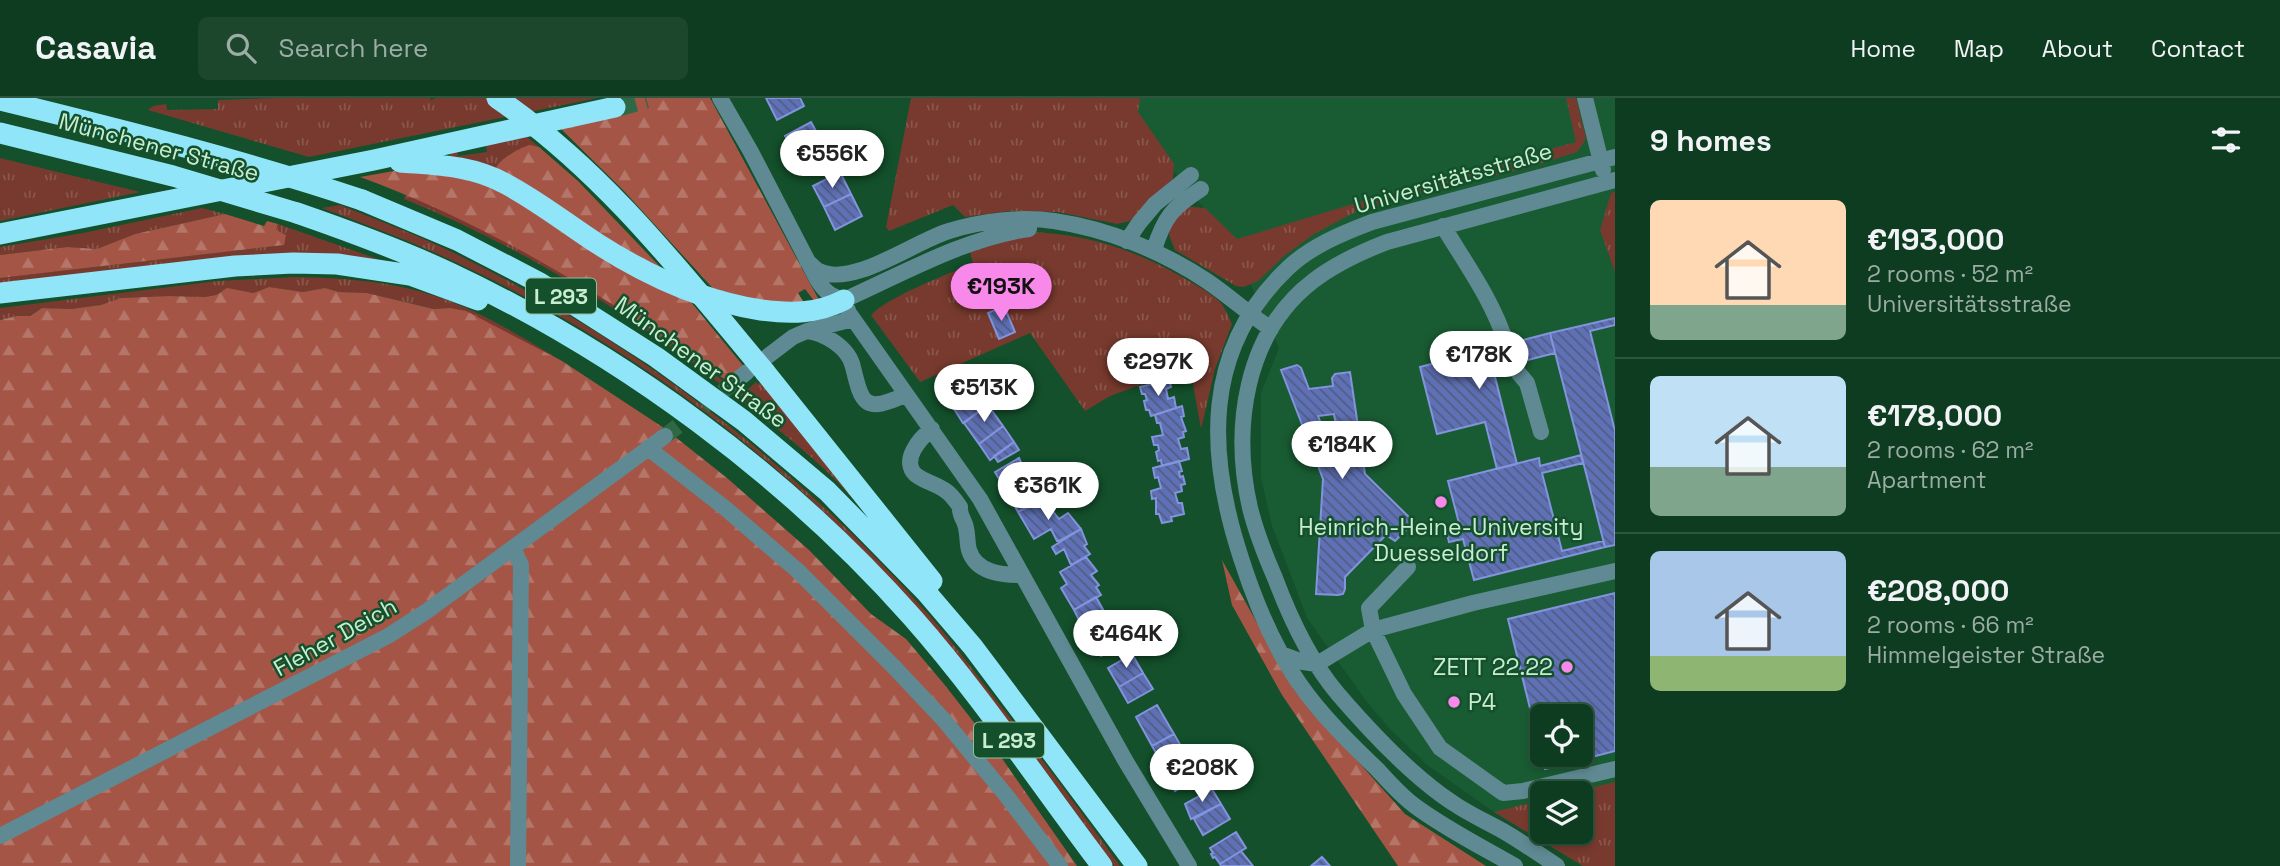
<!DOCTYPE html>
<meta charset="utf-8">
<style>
:root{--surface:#0e3c20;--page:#1c472d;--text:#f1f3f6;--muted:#9bada5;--line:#2e563e;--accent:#f888ea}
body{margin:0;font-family:"Space Grotesk",sans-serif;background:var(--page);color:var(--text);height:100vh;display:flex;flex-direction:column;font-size:26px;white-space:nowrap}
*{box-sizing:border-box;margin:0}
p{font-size:23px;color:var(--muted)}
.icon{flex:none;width:38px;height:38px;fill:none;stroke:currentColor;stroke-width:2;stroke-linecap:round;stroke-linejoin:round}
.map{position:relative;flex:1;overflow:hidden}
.panel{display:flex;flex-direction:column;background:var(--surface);width:665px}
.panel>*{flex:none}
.tools{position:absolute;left:1530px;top:606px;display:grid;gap:14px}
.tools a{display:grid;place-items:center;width:63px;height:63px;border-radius:10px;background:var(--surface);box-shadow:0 4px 10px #0003,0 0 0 2px var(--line);font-size:35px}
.price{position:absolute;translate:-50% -60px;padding:0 16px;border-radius:24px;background:#fff;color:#222;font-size:23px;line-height:46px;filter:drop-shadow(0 2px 4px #0008)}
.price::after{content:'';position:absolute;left:50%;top:42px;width:21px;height:16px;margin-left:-10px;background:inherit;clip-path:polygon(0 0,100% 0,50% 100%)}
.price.current{background:var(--accent);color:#111}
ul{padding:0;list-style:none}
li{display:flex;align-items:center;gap:21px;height:175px;padding:0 35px}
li+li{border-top:2px solid var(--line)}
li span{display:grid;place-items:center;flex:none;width:196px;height:140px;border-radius:10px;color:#555}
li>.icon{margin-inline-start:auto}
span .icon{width:84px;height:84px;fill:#fffc;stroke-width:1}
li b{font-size:30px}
h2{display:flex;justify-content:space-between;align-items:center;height:84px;padding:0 35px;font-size:30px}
header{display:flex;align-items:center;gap:42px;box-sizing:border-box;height:98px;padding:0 35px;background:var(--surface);border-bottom:2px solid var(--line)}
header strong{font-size:33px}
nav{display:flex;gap:38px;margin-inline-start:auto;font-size:24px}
.search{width:490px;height:63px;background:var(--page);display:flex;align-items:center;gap:18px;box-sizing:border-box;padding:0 24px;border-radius:10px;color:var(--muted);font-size:26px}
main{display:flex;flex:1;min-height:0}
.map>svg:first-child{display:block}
</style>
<header>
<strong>Casavia</strong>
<div class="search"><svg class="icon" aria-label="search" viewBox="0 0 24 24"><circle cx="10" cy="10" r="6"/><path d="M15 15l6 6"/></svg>Search here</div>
<nav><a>Home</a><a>Map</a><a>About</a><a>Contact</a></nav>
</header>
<main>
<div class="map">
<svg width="1615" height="768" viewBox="0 0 1615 768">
<defs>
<pattern id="grass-tufts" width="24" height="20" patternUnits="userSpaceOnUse" patternTransform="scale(1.75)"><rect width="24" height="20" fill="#783a2e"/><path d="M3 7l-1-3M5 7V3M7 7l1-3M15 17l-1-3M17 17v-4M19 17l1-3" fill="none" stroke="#8a574b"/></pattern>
<pattern id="forest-firs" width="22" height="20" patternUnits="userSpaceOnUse" patternTransform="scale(1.75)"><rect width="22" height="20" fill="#a55546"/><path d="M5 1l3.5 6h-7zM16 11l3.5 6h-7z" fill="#b47668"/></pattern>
<pattern id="building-back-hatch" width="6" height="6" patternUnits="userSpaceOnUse" patternTransform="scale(1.75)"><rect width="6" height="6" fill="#5f70b6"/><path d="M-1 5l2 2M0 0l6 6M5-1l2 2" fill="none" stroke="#4f5e80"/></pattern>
</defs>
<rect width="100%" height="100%" fill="#13502b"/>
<path fill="#195c33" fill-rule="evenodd" d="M1113 0H1615V768H1583L1494 714 1427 667 1390 631 1367 604 1307 520 1272 428 1261 380V295L1279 250 1232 144ZM1542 618H1580V656H1542ZM1542 695H1580V733H1542Z"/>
<path fill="url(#grass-tufts)" d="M279 0H430L431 2 436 0H598L309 59 148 12 153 8 166 6 167 12 218 11V2Z
M911 0H1140L1138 14 1174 66 1173 81 1130 123 1117 126 1058 114 1009 113 965 119 953 107 889 133 886 129Z
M1566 0H1576L1586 41 1577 54 1527 70 1385 104 1351 116 1314 136 1284 158 1258 183 1244 189 1236 188 1175 152 1169 137 1170 125 1182 108 1205 110 1237 141 1390 95 1576 44Z
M526 38 539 49C524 46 504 57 496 70L450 60V53L457 52 458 58 487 54 486 46Z
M0 60 140 94 0 123Z
M1615 94V174L1600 132 1611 95Z
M406 96C435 109 465 122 493 136 579 179 662 238 735 291L741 286 742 291 746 293 756 284 758 286 762 283 854 399 852 400C825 368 790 341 757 315 652 229 532 153 404 101Z
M340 107C382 124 425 140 466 161 641 248 799 370 928 516 952 543 974 574 997 603 1039 657 1080 712 1120 768H1114C1056 686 996 605 930 529 913 509 897 487 878 468 755 338 604 231 440 157 402 140 362 125 322 110Z
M202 110 225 116 135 136 97 151 67 149 0 157V149L83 135Z
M278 126 386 164 0 188V180L283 147 276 132Z
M1027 134C1084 135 1133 151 1182 179 1194 186 1208 193 1219 203 1225 209 1228 218 1232 226L1215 271 1201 331 1190 269 1110 298 1085 313 1030 235 920 284 871 217C889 198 947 177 973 165L970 154Z
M295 179C343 180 392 183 438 199 482 214 522 239 562 263L450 210 435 211 367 195 339 194 325 190 303 194 269 189 253 195 221 193 216 197 205 199 169 198 121 200 101 207 71 211 42 210 29 218H17L0 222V210L218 183Z
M1615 684V768H1583L1494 714 1542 702V733H1580V695H1570Z"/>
<path fill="url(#forest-firs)" d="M613 0H710L819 202 815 204 805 191 798 195 805 206 787 207 719 197 623 92 560 30Z
M530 47 539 49 578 83 667 176 643 164 496 70C501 60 519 50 530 47Z
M405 71 487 84 686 198 745 270 730 285C613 203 494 128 360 79Z
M225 116 264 128 267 123 278 126 276 132 286 137 284 147 0 180V157L67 149 97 151 135 136Z
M269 189 303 194 325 190 339 194 367 195 434 211 450 210 466 213 562 263 664 330 727 380 809 452 871 516 906 541 944 586 1001 659 1077 768H0V222L17 218H30L42 210 71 211 101 207 121 200 169 198 205 199 216 197 227 190 253 195Z
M1222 462 1295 593 1405 716 1486 768H1398L1282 597 1232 507Z"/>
<path fill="url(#building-back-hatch)" stroke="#8294dd" stroke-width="2" fill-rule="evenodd" d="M766 0H800L804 8 777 22Z
M811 24 822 44 796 57 785 38Z
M822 44 832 64 807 77 796 57Z
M840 74 851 96 824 109 813 88Z
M851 96 862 118 835 132 824 109Z
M1004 208 1015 234 999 241 988 215Z
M1615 220V227L1590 233 1615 333V447L1605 449 1550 235Z
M1550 235 1555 255 1493 271 1517 366 1497 371 1485 324 1437 336 1420 269Z
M1297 267 1301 270 1309 291 1333 288 1332 280 1335 276 1350 274 1365 376 1414 424 1395 443 1386 437 1345 479V491L1343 496 1338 497 1316 496 1323 381 1281 272ZM1334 316 1338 339 1327 341 1318 318Z
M957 271 969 289 949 303 936 286Z
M1169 282 1171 289 1166 291 1168 301 1174 299 1176 310 1151 318 1149 312H1146L1144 303 1147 302 1145 296H1142L1140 289Z
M975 285 990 305 963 325 949 303Z
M988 307 1003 328 979 346 964 325Z
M1182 308 1184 318 1181 319 1186 333 1183 334 1184 339 1178 341 1181 351 1187 350 1189 361 1162 368 1161 362 1158 363 1156 354 1159 352 1158 347H1154L1152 339 1163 337 1160 325H1157L1155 317Z
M1003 328 1014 344 990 362 979 346Z
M1014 344 1019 352 998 364 994 358Z
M1581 357 1583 365 1542 375 1562 453 1603 443 1605 449 1474 482 1463 441 1449 444 1447 436 1461 433 1448 383 1539 360 1540 368Z
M1019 360 1028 380 1006 393 995 374Z
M1179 363 1182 373 1179 374 1180 379 1183 378 1185 386 1181 387 1182 393 1175 395 1178 405H1182L1184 416 1171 419 1172 423 1162 425 1159 416H1156V400L1152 401 1151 393 1161 390 1158 379 1155 380 1153 370Z
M1028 380 1041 402 1018 414 1006 393Z
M1041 402 1045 409 1048 407 1059 421 1068 415 1081 431 1061 442 1057 443 1051 431 1034 441 1018 414Z
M1081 431 1087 446 1084 448 1090 456 1071 467 1064 451 1056 456 1052 449Z
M1086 459 1097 473 1091 477 1099 487 1096 489 1101 497 1074 512 1061 490 1067 486 1060 474Z
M1615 495V653L1545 671 1508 521ZM1542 618H1580V656H1542Z
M1096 499 1105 515 1082 528 1074 512Z
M1118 525 1128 543 1101 558 1091 540Z
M1132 556 1143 575 1119 589 1108 570Z
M1143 575 1153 591 1128 605 1119 589Z
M1157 607 1174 636 1152 648 1136 619Z
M1174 636 1190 664 1168 676 1152 648Z
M1198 659 1209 669 1205 675 1175 693 1168 676Z
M1205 675 1212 682 1197 690 1193 683Z
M1219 678 1223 685 1201 697 1197 690Z
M1212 691 1221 706 1191 721 1185 706Z
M1221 706 1230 721 1203 737 1194 721Z
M1236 734 1246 750 1220 766 1215 759 1213 760 1211 756 1213 755 1210 750Z
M1241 753 1253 768H1221L1220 766Z
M1322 759 1330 768H1311Z"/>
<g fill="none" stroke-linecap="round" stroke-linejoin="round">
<path stroke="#2e6844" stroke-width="16" stroke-dasharray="16 8" stroke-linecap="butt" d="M665 338 731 287"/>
<path stroke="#2e6844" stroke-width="21" stroke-dasharray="21 10" stroke-linecap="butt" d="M615 9 646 0"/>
<path stroke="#5f8a93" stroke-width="16" d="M720 0 751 54 817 181C824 193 830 198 844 202
M1585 0 1603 72
M1443 128C1466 166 1493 203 1506 245
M1127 143 1139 125 1155 106 1191 77
M1154 152C1164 119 1173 109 1201 91
M807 163C811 166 815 171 819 173 853 190 915 143 949 133 981 123 1021 118 1054 123 1108 131 1162 153 1207 183 1229 198 1249 216 1271 231
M844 202 849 215 980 401 1125 662 1189 768
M844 202C902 176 965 140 1029 131
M807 233C825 235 849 250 853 269 862 307 865 315 905 297
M768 258 793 239 807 233 853 221
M1511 266 1527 285 1541 334
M731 287 747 274
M932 331C920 340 900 363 916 377 925 384 937 386 946 393 952 397 956 403 960 409 959 418 965 422 966 430 968 438 967 445 969 452 976 475 1002 477 1021 477
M648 350 725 410 797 472 893 568 943 621 1005 696 1060 768
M513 450 521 467 518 768
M1408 469 1369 510 1373 532 1404 596 1440 650 1503 695 1523 693 1615 671
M1281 556 1303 564 1317 566 1373 532 1473 505 1615 473
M0 738 388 538 427 513 665 338
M1515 768C1482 749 1446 731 1415 708 1401 698 1389 684 1377 671 1349 644 1321 617 1299 585 1272 546 1255 504 1241 460 1207 356 1202 251 1288 170 1311 148 1343 135 1372 124L1615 59
M1557 768C1539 756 1522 744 1503 733 1487 724 1469 716 1453 705 1413 679 1369 632 1338 596 1310 563 1290 520 1275 480 1265 457 1256 434 1250 410 1232 331 1244 236 1313 183 1335 166 1361 154 1387 144L1615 82"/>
<path stroke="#90e6f8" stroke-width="21" d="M400 64C436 67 471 67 504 85 537 102 567 126 598 146 648 178 702 203 761 212 790 216 817 216 844 202
M362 102 457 142 540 185 656 259 744 323 827 393 926 494 973 549 1137 768
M297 115C349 133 401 152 450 175 622 256 786 377 912 519 981 597 1039 685 1102 768
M0 136 374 62 615 9
M0 195 235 168 293 165 337 166 410 177 478 202
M765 274 932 483"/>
<path stroke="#90e6f8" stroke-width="21" d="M497 0C604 73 683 176 765 274
M0 2C123 32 242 62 362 102
M0 35 173 78 297 115"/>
</g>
<g fill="#f888ea" stroke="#13502b" stroke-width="2.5">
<circle cx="1441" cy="404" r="7"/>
<circle cx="1567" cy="569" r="7"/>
<circle cx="1454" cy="604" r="7"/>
</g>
<g text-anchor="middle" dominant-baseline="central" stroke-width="5" stroke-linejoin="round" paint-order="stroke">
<g fill="#13502b" stroke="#92be9f" stroke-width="2">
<rect x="526" y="180.5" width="70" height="35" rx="5"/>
<rect x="974" y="624.5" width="70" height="35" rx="5"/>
</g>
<g font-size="21" font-weight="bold" fill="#c8edd1">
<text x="561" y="198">L 293</text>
<text x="1009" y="642">L 293</text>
</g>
<g font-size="23" fill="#c8edd1" stroke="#13502b">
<text transform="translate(159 49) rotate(15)">Münchener Straße</text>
<text transform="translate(1453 80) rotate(-16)">Universitätsstraße</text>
<text transform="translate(701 264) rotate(36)">Münchener Straße</text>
<text transform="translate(335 539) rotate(-29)">Fleher Deich</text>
</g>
<g font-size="23" fill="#c8edd1" stroke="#13502b">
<text x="1441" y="429">Heinrich-Heine-University<tspan x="1441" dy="26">Duesseldorf</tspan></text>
<text x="1553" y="569" text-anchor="end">ZETT 22.22</text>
<text x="1468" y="604" text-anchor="start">P4</text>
</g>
</g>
</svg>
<div class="tools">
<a><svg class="icon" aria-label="locate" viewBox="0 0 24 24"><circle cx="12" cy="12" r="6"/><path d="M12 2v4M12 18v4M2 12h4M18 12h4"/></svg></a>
<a><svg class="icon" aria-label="layers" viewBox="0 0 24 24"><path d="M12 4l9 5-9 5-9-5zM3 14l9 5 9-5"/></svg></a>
</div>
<b class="price" style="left:832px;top:92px">€556K</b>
<b class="price current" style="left:1001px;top:225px">€193K</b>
<b class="price" style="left:1479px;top:293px">€178K</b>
<b class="price" style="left:1158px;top:300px">€297K</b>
<b class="price" style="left:984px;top:326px">€513K</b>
<b class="price" style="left:1342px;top:383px">€184K</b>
<b class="price" style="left:1048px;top:424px">€361K</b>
<b class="price" style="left:1126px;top:572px">€464K</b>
<b class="price" style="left:1202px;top:706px">€208K</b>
</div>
<section class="panel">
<h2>9 homes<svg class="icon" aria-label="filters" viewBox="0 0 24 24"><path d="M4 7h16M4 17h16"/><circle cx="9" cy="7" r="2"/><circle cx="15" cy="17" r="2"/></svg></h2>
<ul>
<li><span style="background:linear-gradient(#ffd9b3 75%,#7fa58c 0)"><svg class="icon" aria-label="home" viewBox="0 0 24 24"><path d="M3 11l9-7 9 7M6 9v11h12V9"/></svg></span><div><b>€193,000</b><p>2 rooms · 52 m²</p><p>Universitätsstraße</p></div></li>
<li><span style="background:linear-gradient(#bfe0f5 65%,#7fa58c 0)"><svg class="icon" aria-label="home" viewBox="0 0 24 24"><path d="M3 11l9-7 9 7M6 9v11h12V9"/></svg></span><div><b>€178,000</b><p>2 rooms · 62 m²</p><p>Apartment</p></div></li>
<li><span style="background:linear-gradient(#a9c7e8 75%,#8fb573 0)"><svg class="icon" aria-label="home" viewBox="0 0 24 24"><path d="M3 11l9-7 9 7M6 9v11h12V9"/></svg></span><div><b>€208,000</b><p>2 rooms · 66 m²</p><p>Himmelgeister Straße</p></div></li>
</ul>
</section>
</main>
